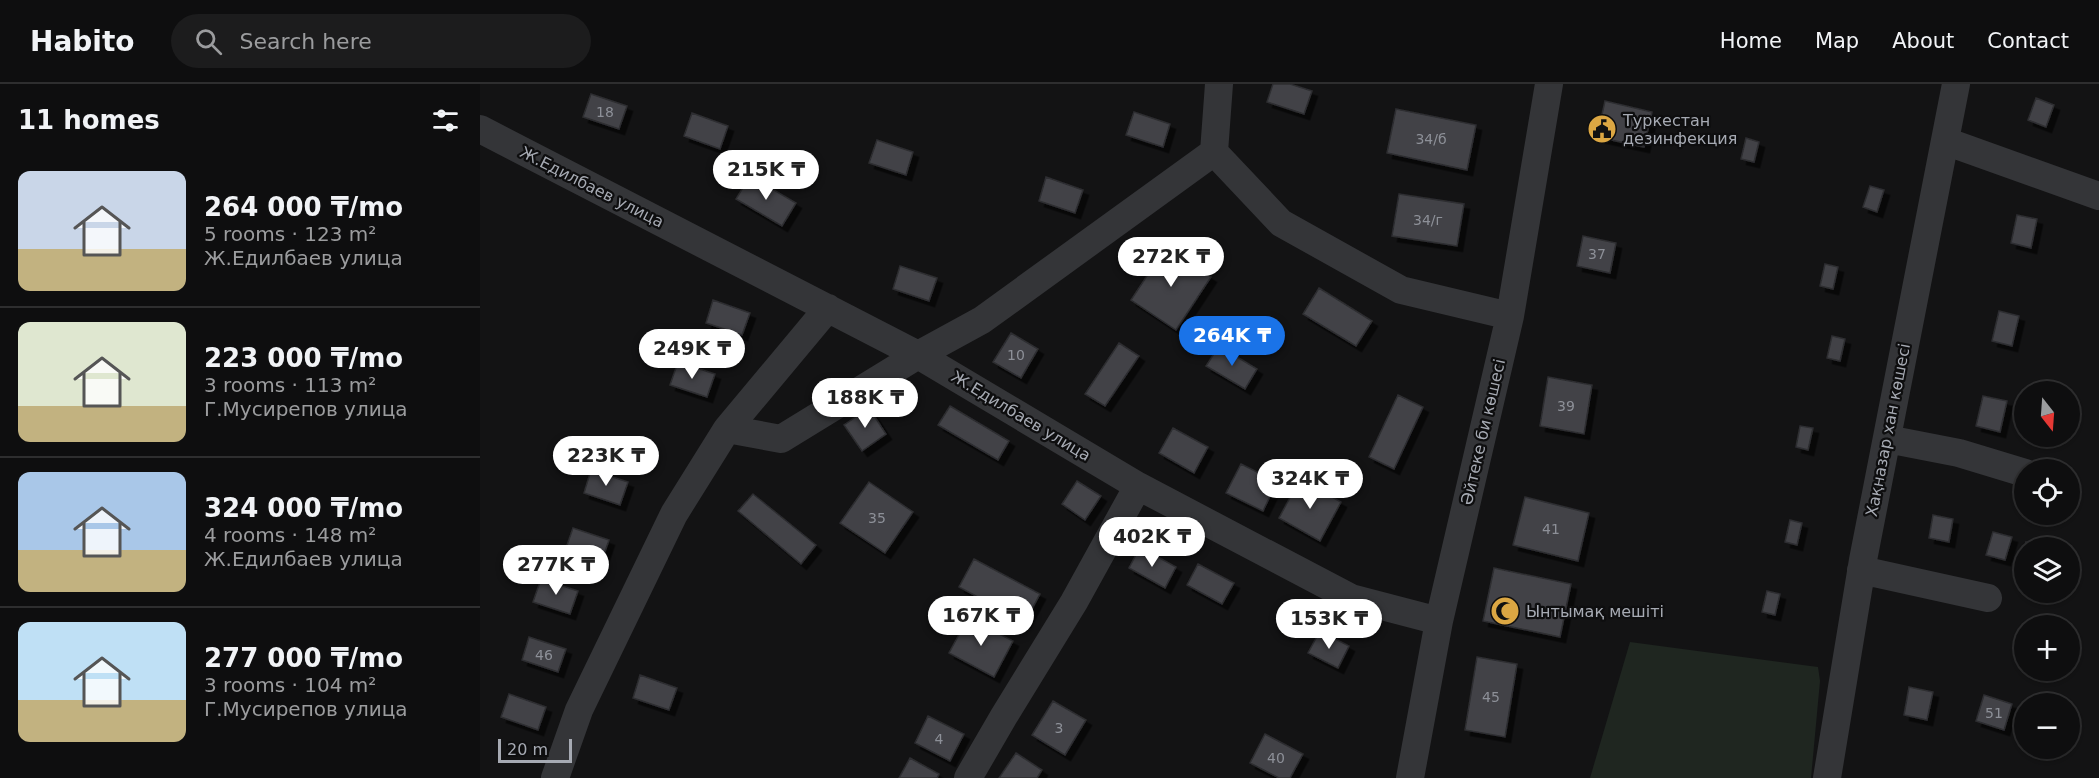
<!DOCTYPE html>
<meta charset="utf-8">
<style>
:root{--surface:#0e0e0f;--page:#1c1c1d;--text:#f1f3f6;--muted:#9b9c9e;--line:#2e2e2f;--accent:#1a73e8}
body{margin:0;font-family:"DejaVu Sans",sans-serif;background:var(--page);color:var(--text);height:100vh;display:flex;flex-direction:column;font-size:22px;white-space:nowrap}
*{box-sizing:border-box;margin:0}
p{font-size:20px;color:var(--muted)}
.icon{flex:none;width:33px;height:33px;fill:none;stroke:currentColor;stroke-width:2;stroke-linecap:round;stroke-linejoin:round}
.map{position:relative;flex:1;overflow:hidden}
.side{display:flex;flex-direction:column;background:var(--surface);width:480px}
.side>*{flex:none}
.needle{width:39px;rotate:163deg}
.buttons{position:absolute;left:1534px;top:297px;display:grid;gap:12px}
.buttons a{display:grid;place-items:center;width:66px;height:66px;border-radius:50%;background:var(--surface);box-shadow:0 2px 4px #0004,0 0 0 2px var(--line);font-size:30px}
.scale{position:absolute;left:18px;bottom:15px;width:74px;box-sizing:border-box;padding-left:6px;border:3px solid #a6aab3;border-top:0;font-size:16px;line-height:21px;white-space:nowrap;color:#a6aab3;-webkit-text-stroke:4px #0e0e0f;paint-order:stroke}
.price{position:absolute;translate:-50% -51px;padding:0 14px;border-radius:21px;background:#fff;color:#222;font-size:20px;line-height:39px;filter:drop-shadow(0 2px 3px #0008)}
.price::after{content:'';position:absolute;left:50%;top:36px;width:18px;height:14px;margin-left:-9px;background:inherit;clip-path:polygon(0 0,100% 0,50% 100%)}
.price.on{background:var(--accent);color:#fff}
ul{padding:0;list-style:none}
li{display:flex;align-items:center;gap:18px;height:150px;padding:0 18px}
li+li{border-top:2px solid var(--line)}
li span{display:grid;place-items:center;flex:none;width:168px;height:120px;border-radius:12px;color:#555}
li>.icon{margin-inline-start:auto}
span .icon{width:72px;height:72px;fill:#fffc;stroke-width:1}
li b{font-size:26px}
h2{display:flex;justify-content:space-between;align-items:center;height:72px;padding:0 18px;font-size:26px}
header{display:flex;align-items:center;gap:36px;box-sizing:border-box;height:84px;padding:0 30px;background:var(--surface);border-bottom:2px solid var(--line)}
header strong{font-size:28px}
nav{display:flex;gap:33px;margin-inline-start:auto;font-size:21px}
.search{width:420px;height:54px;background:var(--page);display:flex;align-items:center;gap:15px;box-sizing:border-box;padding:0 21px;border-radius:33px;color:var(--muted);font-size:22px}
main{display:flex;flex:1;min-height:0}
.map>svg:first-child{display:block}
</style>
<header>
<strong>Habito</strong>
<div class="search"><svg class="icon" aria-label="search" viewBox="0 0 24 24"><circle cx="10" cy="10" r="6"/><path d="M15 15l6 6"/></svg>Search here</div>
<nav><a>Home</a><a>Map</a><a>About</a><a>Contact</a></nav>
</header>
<main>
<section class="side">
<h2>11 homes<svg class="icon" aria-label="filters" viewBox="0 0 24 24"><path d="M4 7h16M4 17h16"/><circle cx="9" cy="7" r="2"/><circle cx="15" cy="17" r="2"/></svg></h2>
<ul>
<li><span style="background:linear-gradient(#c9d6e8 65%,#c2b280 0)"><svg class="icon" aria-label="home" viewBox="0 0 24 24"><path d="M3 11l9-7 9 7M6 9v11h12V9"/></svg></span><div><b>264 000 ₸/mo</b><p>5 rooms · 123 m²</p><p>Ж.Едилбаев улица</p></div></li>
<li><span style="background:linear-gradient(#dfe7d0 70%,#c2b280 0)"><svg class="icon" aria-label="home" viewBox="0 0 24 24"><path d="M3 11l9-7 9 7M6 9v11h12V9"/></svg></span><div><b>223 000 ₸/mo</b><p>3 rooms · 113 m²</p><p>Г.Мусирепов улица</p></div></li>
<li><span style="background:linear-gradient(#a9c7e8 65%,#c2b280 0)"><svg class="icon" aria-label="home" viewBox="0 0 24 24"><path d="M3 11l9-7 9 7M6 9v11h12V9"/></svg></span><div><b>324 000 ₸/mo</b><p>4 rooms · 148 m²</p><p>Ж.Едилбаев улица</p></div></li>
<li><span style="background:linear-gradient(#bfe0f5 65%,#c2b280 0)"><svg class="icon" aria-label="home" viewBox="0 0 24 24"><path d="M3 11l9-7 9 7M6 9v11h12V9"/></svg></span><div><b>277 000 ₸/mo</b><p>3 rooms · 104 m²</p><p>Г.Мусирепов улица</p></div></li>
</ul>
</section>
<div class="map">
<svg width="1619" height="694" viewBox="0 0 1619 694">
<defs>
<filter id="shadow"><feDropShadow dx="5.5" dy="5.5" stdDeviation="0" flood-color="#0009"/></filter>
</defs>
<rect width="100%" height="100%" fill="#131314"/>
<path fill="#1f2620" d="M1150 558 1338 583 1340 597 1331 694H1110Z"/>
<path fill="#424347" stroke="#2d2d30" stroke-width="1.5" filter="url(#shadow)" d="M793 0H810L832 7 824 30 787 18Z
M111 10 147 22 139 45 103 33Z
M1556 14 1574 21 1566 43 1548 36Z
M1125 17 1172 28 1164 63 1117 53Z
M916 25 996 41 987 86 907 69Z
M654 28 690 40 683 63 646 51Z
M212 29 248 42 240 65 204 52Z
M1266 54 1279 58 1274 78 1261 75Z
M397 56 433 68 426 91 389 79Z
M270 92 316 119 302 142 256 115Z
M566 93 603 106 595 129 559 117Z
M1390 102 1404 106 1397 128 1383 123Z
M919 110 984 120 977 162 912 152Z
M1537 131 1557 135 1551 164 1531 159Z
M1103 152 1136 159 1130 189 1097 182Z
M686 163 731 193 696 246 651 216Z
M1345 180 1358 183 1353 205 1340 202Z
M420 182 457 194 449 217 413 205Z
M839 204 892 237 876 262 823 230Z
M233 216 270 229 262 251 226 239Z
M1519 227 1539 232 1532 262 1512 257Z
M531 249 558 265 541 294 513 278Z
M1352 252 1365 255 1360 277 1347 274Z
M639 259 659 272 625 322 605 310Z
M739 262 777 285 765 305 726 282Z
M198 278 235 290 227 313 190 301Z
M1068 293 1112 301 1104 350 1060 342Z
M918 311 943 323 914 385 889 373Z
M1503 312 1527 317 1520 348 1496 342Z
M470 322 529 357 518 376 458 341Z
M389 324 406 350 382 367 364 341Z
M1320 342 1333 344 1328 366 1316 363Z
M693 344 728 363 714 389 679 369Z
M761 380 797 398 783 427 746 409Z
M111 386 148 398 140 421 104 409Z
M820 395 861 418 840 457 799 434Z
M597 397 621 412 605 436 582 420Z
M389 398 433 428 405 469 360 439Z
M273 410 336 461 321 480 258 427Z
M1045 413 1109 429 1098 477 1033 461Z
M1453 431 1473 435 1469 458 1449 454Z
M1310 436 1322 439 1317 461 1305 458Z
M93 444 129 456 121 479 85 467Z
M1513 448 1532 453 1525 476 1506 471Z
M1546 458 1568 464H1545V494L1537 492Z
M660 463 696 483 685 504 649 484Z
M494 475 560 510 545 538 479 503Z
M718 480 754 499 742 520 707 501Z
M1014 484 1091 500 1080 553 1003 537Z
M61 495 98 507 90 530 53 518Z
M1287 507 1300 510 1295 531 1282 528Z
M488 534 533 557 514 593 469 569Z
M840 547 869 562 858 584 828 569Z
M49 553 86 565 78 588 42 576Z
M997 573 1037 580 1025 653 985 646Z
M160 591 197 604 189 626 153 614Z
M1429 603 1453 608 1447 636 1424 631Z
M29 610 66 623 58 646 21 633Z
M1504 611 1532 620 1524 646 1496 637Z
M573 617 606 636 585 671 552 651Z
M448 632 484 650 470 677 435 659Z
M785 650 823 670 810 694H799L770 679Z
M536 669 562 686 557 694H519Z
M430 674 459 690 457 694H419Z"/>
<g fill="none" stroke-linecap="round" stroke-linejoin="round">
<path stroke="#343538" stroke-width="28" d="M0 45 438 271 658 402 871 514 959 537
M1465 57 1619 112
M734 68 801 139 921 206 1030 232
M247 345 348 224
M1407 355 1479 369 1545 389
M1381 486 1508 514
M75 694 99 626 194 430 247 345 301 355 438 271 502 236 734 68 739 0
M488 694 524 632 594 518 658 402
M930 694 959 537 1030 232 1069 0
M1347 694 1383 476 1476 0"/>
</g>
<defs>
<g id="civic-disc" transform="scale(1.5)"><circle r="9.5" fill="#dca743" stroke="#0e0e0f"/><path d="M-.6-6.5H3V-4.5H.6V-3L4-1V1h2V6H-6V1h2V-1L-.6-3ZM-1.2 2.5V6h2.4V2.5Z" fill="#111"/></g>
<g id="mosque-disc" transform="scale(1.5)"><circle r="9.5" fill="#dca743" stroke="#0e0e0f"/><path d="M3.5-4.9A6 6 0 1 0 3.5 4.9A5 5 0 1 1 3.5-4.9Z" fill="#111"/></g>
</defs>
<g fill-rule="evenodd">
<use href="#civic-disc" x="1122" y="45"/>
<use href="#mosque-disc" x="1025" y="527"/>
</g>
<g text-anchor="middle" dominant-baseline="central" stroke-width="4.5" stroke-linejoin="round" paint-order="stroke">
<g font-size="14" fill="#8d9098">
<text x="125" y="28">18</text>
<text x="951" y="55">34/б</text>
<text x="948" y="136">34/г</text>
<text x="1117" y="170">37</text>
<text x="536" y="271">10</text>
<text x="1086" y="322">39</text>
<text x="397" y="434">35</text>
<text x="1071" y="445">41</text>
<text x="64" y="571">46</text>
<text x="1011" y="613">45</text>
<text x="1514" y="629">51</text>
<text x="579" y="644">3</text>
<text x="459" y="655">4</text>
<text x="796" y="674">40</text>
</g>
<g font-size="16" fill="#a6aab3" stroke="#0e0e0f" text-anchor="start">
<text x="1143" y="36">Туркестан<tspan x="1143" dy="18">дезинфекция</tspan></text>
<text x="1046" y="527">Ынтымақ мешіті</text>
</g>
<g font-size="16" fill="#a6aab3" stroke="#0e0e0f">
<text transform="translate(112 103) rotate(27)">Ж.Едилбаев улица</text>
<text transform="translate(541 332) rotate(31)">Ж.Едилбаев улица</text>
<text transform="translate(1408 346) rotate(-79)">Хақназар хан көшесі</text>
<text transform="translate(1003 348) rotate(-77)">Әйтеке би көшесі</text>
</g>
</g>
</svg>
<div class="buttons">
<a><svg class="needle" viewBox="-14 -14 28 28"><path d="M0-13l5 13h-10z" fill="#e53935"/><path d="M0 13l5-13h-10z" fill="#9b9c9e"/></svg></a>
<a><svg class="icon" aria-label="locate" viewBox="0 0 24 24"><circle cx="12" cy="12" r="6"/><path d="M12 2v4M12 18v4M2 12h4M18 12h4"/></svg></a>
<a><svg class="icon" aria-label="layers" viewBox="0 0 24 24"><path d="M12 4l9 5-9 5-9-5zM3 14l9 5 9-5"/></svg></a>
<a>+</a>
<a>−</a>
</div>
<div class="scale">20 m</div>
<b class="price" style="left:286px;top:117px">215K ₸</b>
<b class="price" style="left:691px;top:204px">272K ₸</b>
<b class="price on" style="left:752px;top:283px">264K ₸</b>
<b class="price" style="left:212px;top:296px">249K ₸</b>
<b class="price" style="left:385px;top:345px">188K ₸</b>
<b class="price" style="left:126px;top:403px">223K ₸</b>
<b class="price" style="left:830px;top:426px">324K ₸</b>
<b class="price" style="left:672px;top:484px">402K ₸</b>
<b class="price" style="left:76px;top:512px">277K ₸</b>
<b class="price" style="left:501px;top:563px">167K ₸</b>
<b class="price" style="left:849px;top:566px">153K ₸</b>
</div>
</main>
